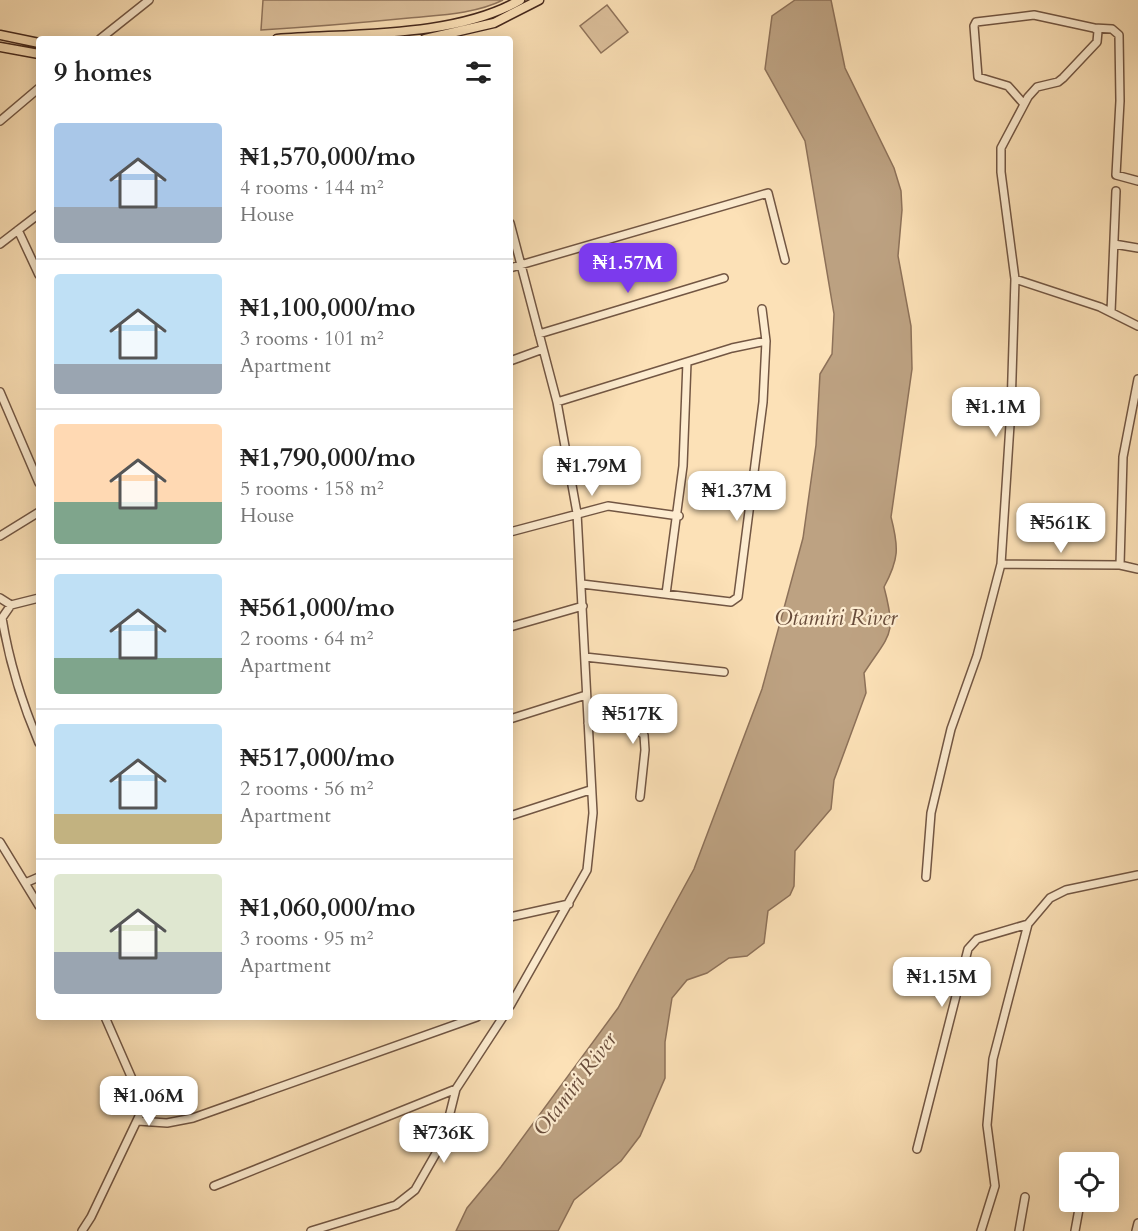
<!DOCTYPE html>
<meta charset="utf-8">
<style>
:root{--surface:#fff;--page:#f6f6f6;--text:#222;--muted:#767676;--line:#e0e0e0;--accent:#7c3aed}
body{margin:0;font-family:Cardo,serif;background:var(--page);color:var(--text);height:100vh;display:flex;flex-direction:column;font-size:22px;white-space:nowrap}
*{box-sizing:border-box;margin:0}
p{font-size:20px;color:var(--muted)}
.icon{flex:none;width:33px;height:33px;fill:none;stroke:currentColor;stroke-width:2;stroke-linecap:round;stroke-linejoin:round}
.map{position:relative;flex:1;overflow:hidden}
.drawer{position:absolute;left:36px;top:36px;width:477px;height:984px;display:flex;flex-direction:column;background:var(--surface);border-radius:6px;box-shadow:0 3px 15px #0003}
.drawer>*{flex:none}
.controls{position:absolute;left:1059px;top:1152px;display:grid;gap:12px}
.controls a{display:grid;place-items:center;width:60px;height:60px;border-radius:6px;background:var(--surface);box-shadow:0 3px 15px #0003;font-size:30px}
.price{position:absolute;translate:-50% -51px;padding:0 14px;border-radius:12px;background:#fff;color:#222;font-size:20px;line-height:39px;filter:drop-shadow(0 2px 3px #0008)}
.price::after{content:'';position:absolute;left:50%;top:36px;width:18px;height:14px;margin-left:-9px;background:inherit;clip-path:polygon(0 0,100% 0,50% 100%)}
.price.current{background:var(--accent);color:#fff}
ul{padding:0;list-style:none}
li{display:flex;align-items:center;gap:18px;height:150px;padding:0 18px}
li+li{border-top:2px solid var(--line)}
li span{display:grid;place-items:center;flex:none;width:168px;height:120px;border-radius:6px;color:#555}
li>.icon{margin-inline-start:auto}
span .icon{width:72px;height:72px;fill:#fffc;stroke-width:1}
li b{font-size:26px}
h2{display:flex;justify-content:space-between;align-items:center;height:72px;padding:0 18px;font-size:26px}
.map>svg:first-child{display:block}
</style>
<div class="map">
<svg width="1138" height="1231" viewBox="0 0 1138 1231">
<rect width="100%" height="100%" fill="#fce1b7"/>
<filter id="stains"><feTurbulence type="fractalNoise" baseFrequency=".00333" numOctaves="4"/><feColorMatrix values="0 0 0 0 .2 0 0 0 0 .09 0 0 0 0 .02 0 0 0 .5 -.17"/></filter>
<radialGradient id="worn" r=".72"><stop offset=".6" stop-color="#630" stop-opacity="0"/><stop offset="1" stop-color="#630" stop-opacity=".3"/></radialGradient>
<path fill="#ddc19d" stroke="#90745c" stroke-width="1.5" d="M263 0H503C475 14 439 15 409 18 359 23 310 27 261 30Z
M607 5 628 32 601 53 580 26Z"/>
<path fill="#bda282" stroke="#8d7159" stroke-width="1.5" d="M795 0H831L845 68 894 168 901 191 902 210 898 256 911 326 912 369 891 517C899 548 899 559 884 587 897 636 890 633 864 673L866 693 834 780 831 809 795 851 794 886 790 895 768 911 764 943 747 956 729 958 707 973 687 980 672 998 665 1042V1078L640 1136 621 1161 574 1200 558 1231H456L467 1208 501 1167 618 1008 694 869 762 689 803 538 816 445 820 374 832 354 834 314 805 141 765 69 772 16Z"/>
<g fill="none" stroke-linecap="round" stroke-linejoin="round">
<g stroke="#725643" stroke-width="10">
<path id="minor" d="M1094 28 1112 29 1119 35 1120 101 1116 175 1138 181
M100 39 149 0
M0 121 39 88
M510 223 557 402 577 513 593 813 587 870 510 1006
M18 230 39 275
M0 244 39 214
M1114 244 1138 248
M510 268 768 193 785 260
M1015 279 1100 307 1138 326
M1111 312 1116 191
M539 334 724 278
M510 361 543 349
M1138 379 1123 457 1120 565 1138 569
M0 392 39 483
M557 402 732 348 766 341
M510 532 608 506 679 516
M0 536 39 512
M1001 564 1120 565
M582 584 731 602 738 597 763 402 766 341 762 309
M666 594 683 466 687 362
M0 598 11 605 39 598
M11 605 2 618C9 661 22 703 39 743
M510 627 583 606
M585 657 724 672
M510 719 586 695
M588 723 634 728 644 735 645 750 640 797
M510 816 590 790
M0 842 39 906
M926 877 931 813 951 729 977 656 1001 564 1011 409 1015 279 1001 172V148L1028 97 1037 87 1058 82 1063 78 1097 42 1098 31 1094 28 1034 15 976 22 974 26 978 77 1008 86 1023 103
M25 883 39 877
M510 917 569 904
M138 1121 167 1123 193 1118 477 1017
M917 1149 968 949 977 939 1028 924
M214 1186 456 1089
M82 1231 91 1217 142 1110 140 1097 105 1017
M311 1231 396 1205 415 1190 443 1141 456 1089 503 1017
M981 1231 995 1186 987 1125 993 1059 1028 924 1050 898 1066 890 1138 875
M1019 1231 1025 1197
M1075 1231 1079 1209
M1136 1231 1138 1223"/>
</g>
<g stroke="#44271c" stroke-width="11">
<path id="major" d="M0 35 39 43
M277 39C351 33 455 38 520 0
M425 39 494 23 539 0
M0 47 39 54"/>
</g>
<use href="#minor" stroke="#fdecd0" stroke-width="7"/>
<use href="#major" stroke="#fce1b7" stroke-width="8"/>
</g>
<g text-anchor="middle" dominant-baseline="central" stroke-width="4.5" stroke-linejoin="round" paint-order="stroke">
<g font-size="22" font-style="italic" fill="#684c3b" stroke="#fdecd0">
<text x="836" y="618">Otamiri River</text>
<text transform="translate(575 1084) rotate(-53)">Otamiri River</text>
</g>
</g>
<rect width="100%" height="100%" filter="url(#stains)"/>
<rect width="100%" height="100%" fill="url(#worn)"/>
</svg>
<div class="controls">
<a><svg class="icon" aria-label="locate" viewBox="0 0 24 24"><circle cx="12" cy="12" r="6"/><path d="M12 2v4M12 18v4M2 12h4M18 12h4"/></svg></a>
</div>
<b class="price current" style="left:628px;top:294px">₦1.57M</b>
<b class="price" style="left:996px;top:438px">₦1.1M</b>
<b class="price" style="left:592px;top:497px">₦1.79M</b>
<b class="price" style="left:737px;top:522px">₦1.37M</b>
<b class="price" style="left:1061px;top:554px">₦561K</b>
<b class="price" style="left:633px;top:745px">₦517K</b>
<b class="price" style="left:942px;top:1008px">₦1.15M</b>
<b class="price" style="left:149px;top:1127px">₦1.06M</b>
<b class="price" style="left:444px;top:1164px">₦736K</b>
<section class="drawer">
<h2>9 homes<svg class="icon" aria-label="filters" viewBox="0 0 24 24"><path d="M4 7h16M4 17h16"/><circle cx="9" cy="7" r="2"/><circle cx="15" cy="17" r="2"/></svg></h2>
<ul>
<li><span style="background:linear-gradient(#a9c7e8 70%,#9aa5b1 0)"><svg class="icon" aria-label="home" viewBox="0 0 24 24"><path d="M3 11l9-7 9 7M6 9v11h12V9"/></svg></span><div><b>₦1,570,000/mo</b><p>4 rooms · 144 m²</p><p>House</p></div></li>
<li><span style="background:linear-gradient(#bfe0f5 75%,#9aa5b1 0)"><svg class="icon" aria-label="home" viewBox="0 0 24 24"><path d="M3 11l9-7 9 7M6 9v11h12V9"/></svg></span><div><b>₦1,100,000/mo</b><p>3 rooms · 101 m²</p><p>Apartment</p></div></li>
<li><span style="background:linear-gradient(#ffd9b3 65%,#7fa58c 0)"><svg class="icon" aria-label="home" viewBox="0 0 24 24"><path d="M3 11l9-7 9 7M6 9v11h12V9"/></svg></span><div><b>₦1,790,000/mo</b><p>5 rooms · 158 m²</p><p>House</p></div></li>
<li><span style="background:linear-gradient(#bfe0f5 70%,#7fa58c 0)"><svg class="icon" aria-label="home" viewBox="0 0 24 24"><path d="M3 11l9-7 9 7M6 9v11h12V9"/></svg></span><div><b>₦561,000/mo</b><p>2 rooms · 64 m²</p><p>Apartment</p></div></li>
<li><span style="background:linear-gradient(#bfe0f5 75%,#c2b280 0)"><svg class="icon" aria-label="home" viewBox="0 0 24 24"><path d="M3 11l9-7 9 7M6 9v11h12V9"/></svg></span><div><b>₦517,000/mo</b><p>2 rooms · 56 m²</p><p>Apartment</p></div></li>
<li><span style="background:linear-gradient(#dfe7d0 65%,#9aa5b1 0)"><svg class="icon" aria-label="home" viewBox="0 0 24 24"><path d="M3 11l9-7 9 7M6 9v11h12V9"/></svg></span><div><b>₦1,060,000/mo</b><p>3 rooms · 95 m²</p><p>Apartment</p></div></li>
</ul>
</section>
</div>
